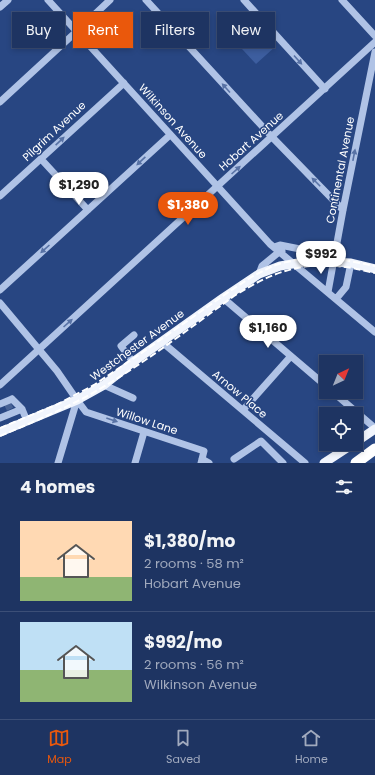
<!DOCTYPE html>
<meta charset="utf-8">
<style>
:root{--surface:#1e3462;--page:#263c68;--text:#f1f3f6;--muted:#a1aabe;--line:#3c4f77;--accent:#ea580c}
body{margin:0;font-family:Poppins,sans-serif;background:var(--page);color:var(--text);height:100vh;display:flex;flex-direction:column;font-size:15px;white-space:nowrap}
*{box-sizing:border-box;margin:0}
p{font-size:13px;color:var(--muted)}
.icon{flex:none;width:22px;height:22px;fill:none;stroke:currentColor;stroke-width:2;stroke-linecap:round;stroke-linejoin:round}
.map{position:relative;height:463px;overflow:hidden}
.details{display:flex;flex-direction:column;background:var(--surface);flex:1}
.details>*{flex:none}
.banner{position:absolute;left:12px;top:12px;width:351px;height:36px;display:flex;gap:8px}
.needle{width:26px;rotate:43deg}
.tools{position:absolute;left:319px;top:355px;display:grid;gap:8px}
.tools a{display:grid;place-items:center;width:44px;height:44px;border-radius:0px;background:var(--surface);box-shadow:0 2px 6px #0003,0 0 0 1px var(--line);font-size:20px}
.price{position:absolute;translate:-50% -34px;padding:0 9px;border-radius:14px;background:#fff;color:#222;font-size:13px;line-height:26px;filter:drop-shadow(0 1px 2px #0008)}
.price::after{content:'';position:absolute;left:50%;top:24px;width:12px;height:9px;margin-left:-6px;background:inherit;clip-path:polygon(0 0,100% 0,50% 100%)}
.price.active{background:var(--accent);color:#fff}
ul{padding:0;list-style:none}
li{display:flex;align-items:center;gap:12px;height:100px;padding:0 20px}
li+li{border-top:1px solid var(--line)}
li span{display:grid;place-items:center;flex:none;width:112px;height:80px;border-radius:0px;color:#555}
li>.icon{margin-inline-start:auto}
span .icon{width:48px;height:48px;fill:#fffc;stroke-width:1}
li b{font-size:17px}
h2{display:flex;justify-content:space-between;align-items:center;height:48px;padding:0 20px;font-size:17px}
.chip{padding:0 14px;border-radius:0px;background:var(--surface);box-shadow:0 2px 6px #0003,0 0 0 1px var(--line);font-size:14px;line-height:36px}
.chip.active{background:var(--accent);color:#fff}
.tab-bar{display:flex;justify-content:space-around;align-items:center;height:56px;border-top:1px solid var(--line);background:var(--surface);font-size:11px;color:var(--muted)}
.tab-bar a{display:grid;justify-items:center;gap:2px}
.tab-bar .active{color:var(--accent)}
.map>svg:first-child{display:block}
</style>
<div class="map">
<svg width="375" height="463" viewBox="0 0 375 463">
<rect width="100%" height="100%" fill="#284682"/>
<path fill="#3d5e9f" d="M262 31 276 46 256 64 242 49Z"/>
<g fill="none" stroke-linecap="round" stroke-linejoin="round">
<path stroke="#486295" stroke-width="7" stroke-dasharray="7 3.5" stroke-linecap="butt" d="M7 403 11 411"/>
<path stroke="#b0c3e6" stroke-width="7" d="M48 0 270 244 375 332
M146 0 272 137 343 210
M244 0 325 89
M342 0 375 36
M0 7 8 0
M0 102 77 31 110 0
M41 159 88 210
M0 196 124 83
M274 247 280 245 305 250 324 261
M259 274 262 266 279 252 282 251
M0 290 170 135
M328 292 343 210 375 52
M223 298 326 386
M336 299 346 287 351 263
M0 303 57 371 77 400 86 412 204 451 201 463
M162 342 305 463
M133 362 121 346 134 335
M0 385 375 42
M104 385 133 398
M333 392 375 428
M12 399 22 409
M0 404 12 399
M243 410 291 356
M0 418 22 409 27 421
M202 459 209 463
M234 459 261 441 283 463
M58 463 77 400
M135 463 144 432"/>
<path stroke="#f1f5fd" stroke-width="9" d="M0 432 77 400 104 385 133 362 223 298 259 274 280 266 310 261 351 263 375 269
M356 442 375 429
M324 463 353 444"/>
<path stroke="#fff" stroke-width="11" d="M356 463 375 449"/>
<path stroke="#fff" stroke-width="2" stroke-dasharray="7 3" stroke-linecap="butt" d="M0 428 58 404 94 385 140 354 230 291 253 276 273 266 282 263 301 259 322 258H334L375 266
M0 436C31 423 62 410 91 394 141 366 187 330 234 296 270 273 301 261 345 267 355 268 365 271 375 273"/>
</g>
<defs><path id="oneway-solid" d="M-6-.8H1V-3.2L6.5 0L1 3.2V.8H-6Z"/></defs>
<g fill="#5872a5">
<use href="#oneway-solid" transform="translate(298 60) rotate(48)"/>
<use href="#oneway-solid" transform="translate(226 88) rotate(-132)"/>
<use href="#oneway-solid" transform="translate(60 141) rotate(-43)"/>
<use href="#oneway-solid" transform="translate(354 155) rotate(-79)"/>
<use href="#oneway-solid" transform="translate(141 161) rotate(137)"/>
<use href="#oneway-solid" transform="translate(236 170) rotate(-42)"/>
<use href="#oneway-solid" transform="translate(316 182) rotate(-135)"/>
<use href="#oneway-solid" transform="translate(45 249) rotate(138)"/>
<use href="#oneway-solid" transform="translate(68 323) rotate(-42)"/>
<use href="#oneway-solid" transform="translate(112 420) rotate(19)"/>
</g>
<g text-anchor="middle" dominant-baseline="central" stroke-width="3" stroke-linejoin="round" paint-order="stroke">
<g font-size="11" fill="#fff" stroke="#284682">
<text transform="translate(173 121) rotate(48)">Wilkinson Avenue</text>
<text transform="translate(54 131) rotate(-43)">Pilgrim Avenue</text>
<text transform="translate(251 141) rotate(-42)">Hobart Avenue</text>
<text transform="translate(340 170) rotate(-79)">Continental Avenue</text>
<text transform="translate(137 345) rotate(-36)">Westchester Avenue</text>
<text transform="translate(240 394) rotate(40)">Arnow Place</text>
<text transform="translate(147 421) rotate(18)">Willow Lane</text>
</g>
</g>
</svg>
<div class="tools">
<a><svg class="needle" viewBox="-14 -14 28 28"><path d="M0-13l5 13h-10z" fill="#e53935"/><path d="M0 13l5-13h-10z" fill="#a1aabe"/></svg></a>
<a><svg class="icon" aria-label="locate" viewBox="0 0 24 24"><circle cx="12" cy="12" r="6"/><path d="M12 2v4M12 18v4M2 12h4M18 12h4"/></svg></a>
</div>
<b class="price" style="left:79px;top:206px">$1,290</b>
<b class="price active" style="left:188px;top:226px">$1,380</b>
<b class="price" style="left:321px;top:275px">$992</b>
<b class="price" style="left:268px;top:349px">$1,160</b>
<div class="banner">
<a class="chip">Buy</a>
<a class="chip active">Rent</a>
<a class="chip">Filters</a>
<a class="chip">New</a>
</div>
</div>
<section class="details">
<h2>4 homes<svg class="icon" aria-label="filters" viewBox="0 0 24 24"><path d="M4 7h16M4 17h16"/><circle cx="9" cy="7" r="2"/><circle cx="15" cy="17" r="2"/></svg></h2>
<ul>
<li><span style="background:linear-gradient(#ffd9b3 70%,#8fb573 0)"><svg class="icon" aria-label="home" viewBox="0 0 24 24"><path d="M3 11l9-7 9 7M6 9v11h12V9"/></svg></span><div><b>$1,380/mo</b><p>2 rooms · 58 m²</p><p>Hobart Avenue</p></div></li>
<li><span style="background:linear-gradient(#bfe0f5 60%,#8fb573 0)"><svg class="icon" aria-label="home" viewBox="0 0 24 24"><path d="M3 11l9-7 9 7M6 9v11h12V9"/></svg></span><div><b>$992/mo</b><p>2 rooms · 56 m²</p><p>Wilkinson Avenue</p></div></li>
</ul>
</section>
<nav class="tab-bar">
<a class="active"><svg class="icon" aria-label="map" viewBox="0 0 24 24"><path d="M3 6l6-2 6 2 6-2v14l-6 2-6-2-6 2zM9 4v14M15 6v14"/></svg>Map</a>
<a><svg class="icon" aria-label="saved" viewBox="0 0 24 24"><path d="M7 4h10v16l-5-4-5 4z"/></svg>Saved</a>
<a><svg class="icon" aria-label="home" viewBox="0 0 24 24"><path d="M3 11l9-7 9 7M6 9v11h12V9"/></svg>Home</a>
</nav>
